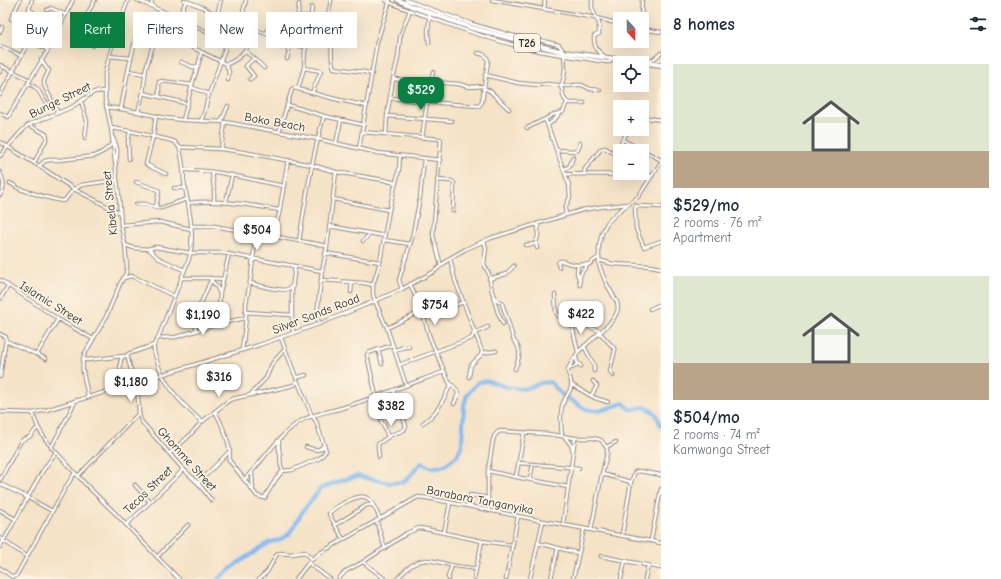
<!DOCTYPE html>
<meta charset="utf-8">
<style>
:root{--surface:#fff;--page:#f6f6f7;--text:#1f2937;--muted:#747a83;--accent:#0b8043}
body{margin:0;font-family:"Comic Neue",sans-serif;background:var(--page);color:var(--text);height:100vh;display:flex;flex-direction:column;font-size:15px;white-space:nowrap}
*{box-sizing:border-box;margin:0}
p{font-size:13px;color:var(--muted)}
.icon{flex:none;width:22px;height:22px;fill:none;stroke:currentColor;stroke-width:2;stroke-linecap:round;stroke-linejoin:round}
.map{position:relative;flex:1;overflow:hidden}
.panel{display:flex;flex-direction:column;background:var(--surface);width:340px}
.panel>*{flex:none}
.hud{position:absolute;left:12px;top:12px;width:380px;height:36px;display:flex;gap:8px}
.needle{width:26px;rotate:159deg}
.tools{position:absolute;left:613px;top:12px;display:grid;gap:8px}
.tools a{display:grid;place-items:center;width:36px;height:36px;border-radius:0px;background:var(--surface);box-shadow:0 4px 16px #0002;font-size:20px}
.price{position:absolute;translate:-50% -34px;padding:0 9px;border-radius:8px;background:#fff;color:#222;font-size:13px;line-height:26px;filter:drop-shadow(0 1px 2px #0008)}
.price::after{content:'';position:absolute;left:50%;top:24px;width:12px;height:9px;margin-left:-6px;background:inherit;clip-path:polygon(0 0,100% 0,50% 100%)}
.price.current{background:var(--accent);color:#fff}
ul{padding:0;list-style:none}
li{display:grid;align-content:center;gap:8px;height:212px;padding:0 12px}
li span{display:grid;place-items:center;height:124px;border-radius:0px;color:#555}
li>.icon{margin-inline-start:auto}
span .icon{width:72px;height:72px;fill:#fffc;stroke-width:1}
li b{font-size:17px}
h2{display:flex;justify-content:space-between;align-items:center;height:48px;padding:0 12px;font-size:17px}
.pill{padding:0 14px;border-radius:0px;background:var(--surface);box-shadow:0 4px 16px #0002;font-size:14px;line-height:36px}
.pill.current{background:var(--accent);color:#fff}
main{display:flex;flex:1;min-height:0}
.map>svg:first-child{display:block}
</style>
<main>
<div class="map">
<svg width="661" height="579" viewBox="0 0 661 579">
<rect width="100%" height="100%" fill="#fcf5e5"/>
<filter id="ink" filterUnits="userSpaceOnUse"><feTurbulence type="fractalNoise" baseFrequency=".025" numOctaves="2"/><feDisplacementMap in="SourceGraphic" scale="8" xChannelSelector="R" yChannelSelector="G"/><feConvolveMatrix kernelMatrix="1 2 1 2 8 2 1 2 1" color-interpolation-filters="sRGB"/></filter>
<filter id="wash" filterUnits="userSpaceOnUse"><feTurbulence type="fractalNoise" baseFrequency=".012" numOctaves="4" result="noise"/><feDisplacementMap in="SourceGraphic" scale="16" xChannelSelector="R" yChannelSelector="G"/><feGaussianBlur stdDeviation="0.9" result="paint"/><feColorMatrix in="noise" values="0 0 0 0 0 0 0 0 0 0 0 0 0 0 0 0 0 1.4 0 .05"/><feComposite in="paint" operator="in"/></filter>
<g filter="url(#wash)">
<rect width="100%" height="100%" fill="#f5e3c8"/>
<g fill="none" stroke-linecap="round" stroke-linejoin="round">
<path stroke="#83bbf3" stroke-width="4" d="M218 579 238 563 270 542 280 540 289 534 303 511 321 488 340 481 357 476 390 483 403 482 408 478 421 463 432 468 445 465 457 456 462 445 464 405 467 395 478 382 489 381 506 387 525 389 541 383 550 382 561 394 585 409 599 411 624 403 630 410 645 407 655 413 661 426"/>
</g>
</g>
<g filter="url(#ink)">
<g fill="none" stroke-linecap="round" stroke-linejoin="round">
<g stroke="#90877a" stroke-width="4.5">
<path id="minor" d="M32 0 29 9 35 14
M137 0 185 21 222 40 225 45V49L208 97 205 110 201 121
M151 0 153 7
M184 0 202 7 217 15
M246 0 241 20 242 24 274 37
M385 0C400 8 416 12 431 18 461 29 491 40 522 47 550 54 578 57 607 62H610L611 58
M406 0 472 24 514 36 539 40 559 45 564 52 565 69 564 77 561 86 564 98 566 101 570 103H584
M492 0 596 18 599 23V34L594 36C594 47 596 50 604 56
M592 0V7L596 18 620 24
M299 4 298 14 299 17 311 16
M544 9 545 0
M47 10 51 8 66 15
M179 18 186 1
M11 19 20 0
M641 19 642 0
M642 29 661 32
M0 32 2 27
M210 34 217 15 221 0
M266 34 273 18
M76 36 86 17
M332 38C332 48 330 59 334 68L364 72 372 74
M177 40 185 21
M309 42C312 42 316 42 319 40 323 37 332 24 332 20L328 18V16L331 0
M274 43 280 47 287 48 292 45 306 47
M429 43 428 31 430 13
M0 46 10 50 21 56
M93 46 99 25C95 21 88 21 86 16L95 0
M244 51 254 58 264 68
M109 56 131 58
M287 59 289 51 288 48
M41 60 47 69 49 70 44 81V85L58 113
M181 62 193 67 198 66
M649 63 661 53
M226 64 229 72 228 80
M0 65 30 80
M304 68 321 71 312 93
M128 71 145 74
M0 72 3 66
M485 75 518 83 538 85 547 84 568 86 575 85H582L590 89 600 90
M250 79 254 76 246 66 254 58
M393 79 459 84 469 87 484 86
M431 82 433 72
M28 83C31 85 34 86 37 89 44 96 40 102 53 105
M191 87 209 94
M298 89 304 68 305 50 311 36 310 21 312 7
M483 89H486L490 91 509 109
M143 93 177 101 187 104
M0 95 28 43 32 42 48 50
M159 97V82L162 81 192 85
M391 98 427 102 479 106 482 102 488 61C487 55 483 54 478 53
M81 101 87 121 85 138
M288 105 324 116 364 125
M106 107 121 109 138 112 165 118 183 120 225 122 318 139 378 153 440 160
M121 109 128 71 139 24 177 40 226 64C241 61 250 43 257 31
M138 112 143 93 146 68 157 32
M0 113 8 117 48 50 73 0
M156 116 153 136 146 164 147 165 166 174
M387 116 452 121
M642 117 661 120
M183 120 192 85 200 59 201 52
M544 120 552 115 563 112 567 102
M221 122 228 106
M29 125 46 134 47 138 34 163
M548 125 555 119 559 114
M111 128 130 131 169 140 175 142 179 147C183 157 183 170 184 181 188 206 196 233 189 259L158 338C157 340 154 343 154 346 153 350 155 355 156 358 164 386 181 403 202 422
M527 128 543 120H545L546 121 569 185 570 197 565 208 566 215
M621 129 620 130 626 134
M279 132 292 89 294 88 335 99 367 106
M362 132 440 139 441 140 433 235 441 266
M386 134 387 116 393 79 398 58 400 38 402 31 410 10
M113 138C118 148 118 151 116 162
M422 138 427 102
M623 140C636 147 648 153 661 160
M0 142 39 166 74 189 120 213
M336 143 341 120
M179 147 221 149 243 152 312 165 336 172 384 180 396 183
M221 149 225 122
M359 149 377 42 390 0
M557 150 576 151 578 150 580 143
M0 156 19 134 28 125 72 107 94 92 105 91
M400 156 399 170 389 210 380 262 373 285V294L375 301 387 328 406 385
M129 159 128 141 130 131
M39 166 45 161 49 160H59L95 156 104 151 112 144
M564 169C571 167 571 163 573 157
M183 170C217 169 250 180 284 186
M0 172C3 180 6 187 0 195
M212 172 214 188V201
M565 174 644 175 652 176
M584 174 585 169 601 149 605 148 614 153 616 152 629 129
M437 180 452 181 454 183 453 211
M136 182 158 190 159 191 156 207
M10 183 20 189 45 197 62 201 65 200 72 191 81 185 117 180
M174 188H186
M333 199 389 210
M226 202 232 175
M188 203C219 199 249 205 279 210
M136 204H146L156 208H161L187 199
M636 206 635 208 636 229 644 247 661 241
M636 206 661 207
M121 225 160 222 191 229
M191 226H214L317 244 326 246
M329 226 385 236
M273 235 279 214 288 160
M384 240 410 244
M299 241C306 199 312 157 324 116
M363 241 370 234
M484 241 486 248 484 263 485 266 489 274 492 292 497 300 502 303 514 341C523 350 519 358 515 369
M125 245 134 248 149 249 158 258 184 270
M526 245 536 244
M537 248 536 242 538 236V223
M147 249 156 247 190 253H222L322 271
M325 253 380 262
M450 258 455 280 482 351 481 355 471 365 469 377
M599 260 613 264 651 266 661 268
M578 265 577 273 579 279
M559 267 558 263 560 261H562L568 263 577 265 589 264
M124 278 131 276 134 277 174 296
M181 278H207L223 279
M489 279 506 274 514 266
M0 280 58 319 93 339
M211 280 217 287 219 292
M321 280 364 283 373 285
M250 283C258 285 280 292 288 289 290 288 291 287 293 285
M410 284 422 311 430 338 445 373
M580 285C577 271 589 264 599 257
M402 289 399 280 412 238 420 198 424 159
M351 292 352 282
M555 295 556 312 558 316 600 331
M493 296 498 313 503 324
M0 299 8 286
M449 307 464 302
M650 309 661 304
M245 312 292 315
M571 321 578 352
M218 324 220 293 229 254
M319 324 317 314 322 271 327 247 336 172
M387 328 422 311
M196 331 195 317 208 287 212 278
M599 332 613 347 615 350 610 371 613 376
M294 333 291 326 292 319V290L295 266
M475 333 488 327
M0 334 6 337V339L0 377
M158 338 176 337 218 324 245 318
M6 341 36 354H37L46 359
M584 346 594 365V371
M378 349 382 364
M242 350 246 318V304L251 276 256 233
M395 350 404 347H409
M482 353 496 351
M37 354 58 319
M576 357 577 362 581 366
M83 359 87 360 123 356H127
M399 365 472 338 474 332
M568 369 574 367 578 363
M296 378 306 375
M135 383 127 356 128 354 154 345
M137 383 139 413 141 421 182 468 198 483 212 501
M572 385 595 398 608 402
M116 389V383L122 378C121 370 118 362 123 356
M250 395 266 378 272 364 277 358 285 349
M376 396 367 355 368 353 393 345
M591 396 597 386 593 381
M88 397C86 382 80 370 84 355L106 317 120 284 126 273 127 267 125 245 121 225 119 196 111 128 105 99V73L109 57 114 39 128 0
M215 411C221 422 233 448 229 460L257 496 265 498
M0 412 33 413 46 410 259 345 319 324 375 301 402 289 435 271 450 258 466 249 491 238 582 210 600 207 628 204
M33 413C38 434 52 448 66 463 81 480 98 497 115 513 136 535 157 557 179 579
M381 421 384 426 388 437
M423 423C439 412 443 400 451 384
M562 436C561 427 559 409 564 401 566 396 570 392 571 387 573 380 567 375 568 369L578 352 608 325 614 318 617 312 618 308 617 302 606 283 599 265V246L602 233 607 223 619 211 638 197 661 162
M564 436 571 445 573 451
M279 441C278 446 279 449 280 454 281 462 279 464 283 471
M306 447C314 449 319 453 324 445
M606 447 616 442
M51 448 76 400
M170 453 187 438 202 422 228 401 232 399 260 393 294 385 297 381
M379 457 378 447V444L391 435 404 430 406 426 393 390
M519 463 579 468
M488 471 516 477 568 487
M252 473 253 490
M602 474 631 482
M78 476 139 413
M516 477 524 433
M530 479 533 464
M0 480 21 441C24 438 26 439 29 437 33 435 34 430 38 428
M244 480C262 462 278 436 299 422 313 413 330 412 345 407 378 396 410 384 443 372L445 373 449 382 457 390 458 394 454 404
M198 483 229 452
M0 484 27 497 52 511
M135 485 150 502
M470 495 488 498
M265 497 276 479 281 473 283 471 292 470 320 458 326 451 316 421 312 416 297 380 281 338
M0 510 15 519
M489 511 488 498V471L493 440 495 435 498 432 501 431 548 434 575 438H593L601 440 607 448V453L602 474 591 530
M377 520 378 526 385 549
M563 524 575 438
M126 525 174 479 181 472 182 469
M335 525 367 505H372
M444 533 450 503
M622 535 631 482 635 472 639 471 661 475
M0 538 27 557
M343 539 329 514C332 508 352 498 359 497 362 496 366 497 369 499 373 503 377 513 380 518
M651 540 661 489
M538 543 578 553
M0 547 42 472 56 452
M601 556 661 568
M157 557 188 525
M363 562 385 579
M308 563 330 579
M0 568 12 577 16 576 67 485 75 473
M259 579 267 572 277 554 280 553 291 554 305 552 312 559
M296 579 310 561 320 553 418 497 427 498 543 521 661 543
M339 579 341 576 346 571 363 562 407 533 419 528 426 529 482 541 512 545
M397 579C400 575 404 572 408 568 424 555 432 561 450 565 459 567 467 567 476 569
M449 579 448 577 452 565
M474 579 482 541
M506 579 518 516
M530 579 543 521
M551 579 558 548
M573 579 584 529
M621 579 625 561
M645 579 648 565"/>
</g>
<g stroke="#90877a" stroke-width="6">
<path id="highway" d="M398 0 411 6 472 28 528 43 564 52 661 65"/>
</g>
<use href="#minor" stroke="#fff" stroke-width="2.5"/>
<use href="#highway" stroke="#fff" stroke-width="4"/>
</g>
</g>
<g text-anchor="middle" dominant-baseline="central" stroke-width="3.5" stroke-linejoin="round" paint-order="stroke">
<rect fill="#fcf5e5" stroke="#6a6863" stroke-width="1" x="514" y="34" width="26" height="18" rx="3"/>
<g font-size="11" font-weight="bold" fill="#2b2b2b">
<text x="527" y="43">T26</text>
</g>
<g font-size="12" fill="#2b2b2b" stroke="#fcf5e5">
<text transform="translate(60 100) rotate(-26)">Bunge Street</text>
<text transform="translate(275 122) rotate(10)">Boko Beach</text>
<text transform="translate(110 203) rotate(-96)">Kibela Street</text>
<text transform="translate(51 303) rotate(32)">Islamic Street</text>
<text transform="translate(316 314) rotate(-21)">Silver Sands Road</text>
<text transform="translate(187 459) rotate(48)">Ghomme Street</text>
<text transform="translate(148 490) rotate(-44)">Tecos Street</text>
<text transform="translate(480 500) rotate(11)">Barabara Tanganyika</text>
</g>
</g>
</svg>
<div class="tools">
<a><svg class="needle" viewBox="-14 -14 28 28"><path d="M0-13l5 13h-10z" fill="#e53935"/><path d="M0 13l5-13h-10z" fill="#747a83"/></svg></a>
<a><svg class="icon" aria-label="locate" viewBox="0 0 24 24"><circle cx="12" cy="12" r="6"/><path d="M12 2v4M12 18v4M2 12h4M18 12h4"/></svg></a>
<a>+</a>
<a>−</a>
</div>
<b class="price current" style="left:421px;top:111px">$529</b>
<b class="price" style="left:257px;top:251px">$504</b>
<b class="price" style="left:435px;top:326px">$754</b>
<b class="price" style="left:581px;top:335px">$422</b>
<b class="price" style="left:203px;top:336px">$1,190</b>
<b class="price" style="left:219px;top:398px">$316</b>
<b class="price" style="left:131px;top:403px">$1,180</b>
<b class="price" style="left:391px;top:427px">$382</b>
<div class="hud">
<a class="pill">Buy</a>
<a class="pill current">Rent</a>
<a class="pill">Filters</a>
<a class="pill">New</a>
<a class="pill">Apartment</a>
</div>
</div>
<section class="panel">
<h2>8 homes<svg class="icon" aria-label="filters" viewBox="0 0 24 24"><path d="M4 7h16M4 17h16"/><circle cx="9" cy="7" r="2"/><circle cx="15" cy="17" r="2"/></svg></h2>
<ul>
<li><span style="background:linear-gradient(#dfe7d0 70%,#b9a48a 0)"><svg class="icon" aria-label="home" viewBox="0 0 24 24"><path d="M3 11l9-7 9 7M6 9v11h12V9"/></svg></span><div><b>$529/mo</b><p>2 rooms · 76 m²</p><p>Apartment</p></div></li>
<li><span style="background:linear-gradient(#dfe7d0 70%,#b9a48a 0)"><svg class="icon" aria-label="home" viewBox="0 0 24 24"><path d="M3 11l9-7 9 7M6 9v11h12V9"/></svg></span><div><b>$504/mo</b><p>2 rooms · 74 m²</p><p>Kamwanga Street</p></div></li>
</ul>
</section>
</main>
